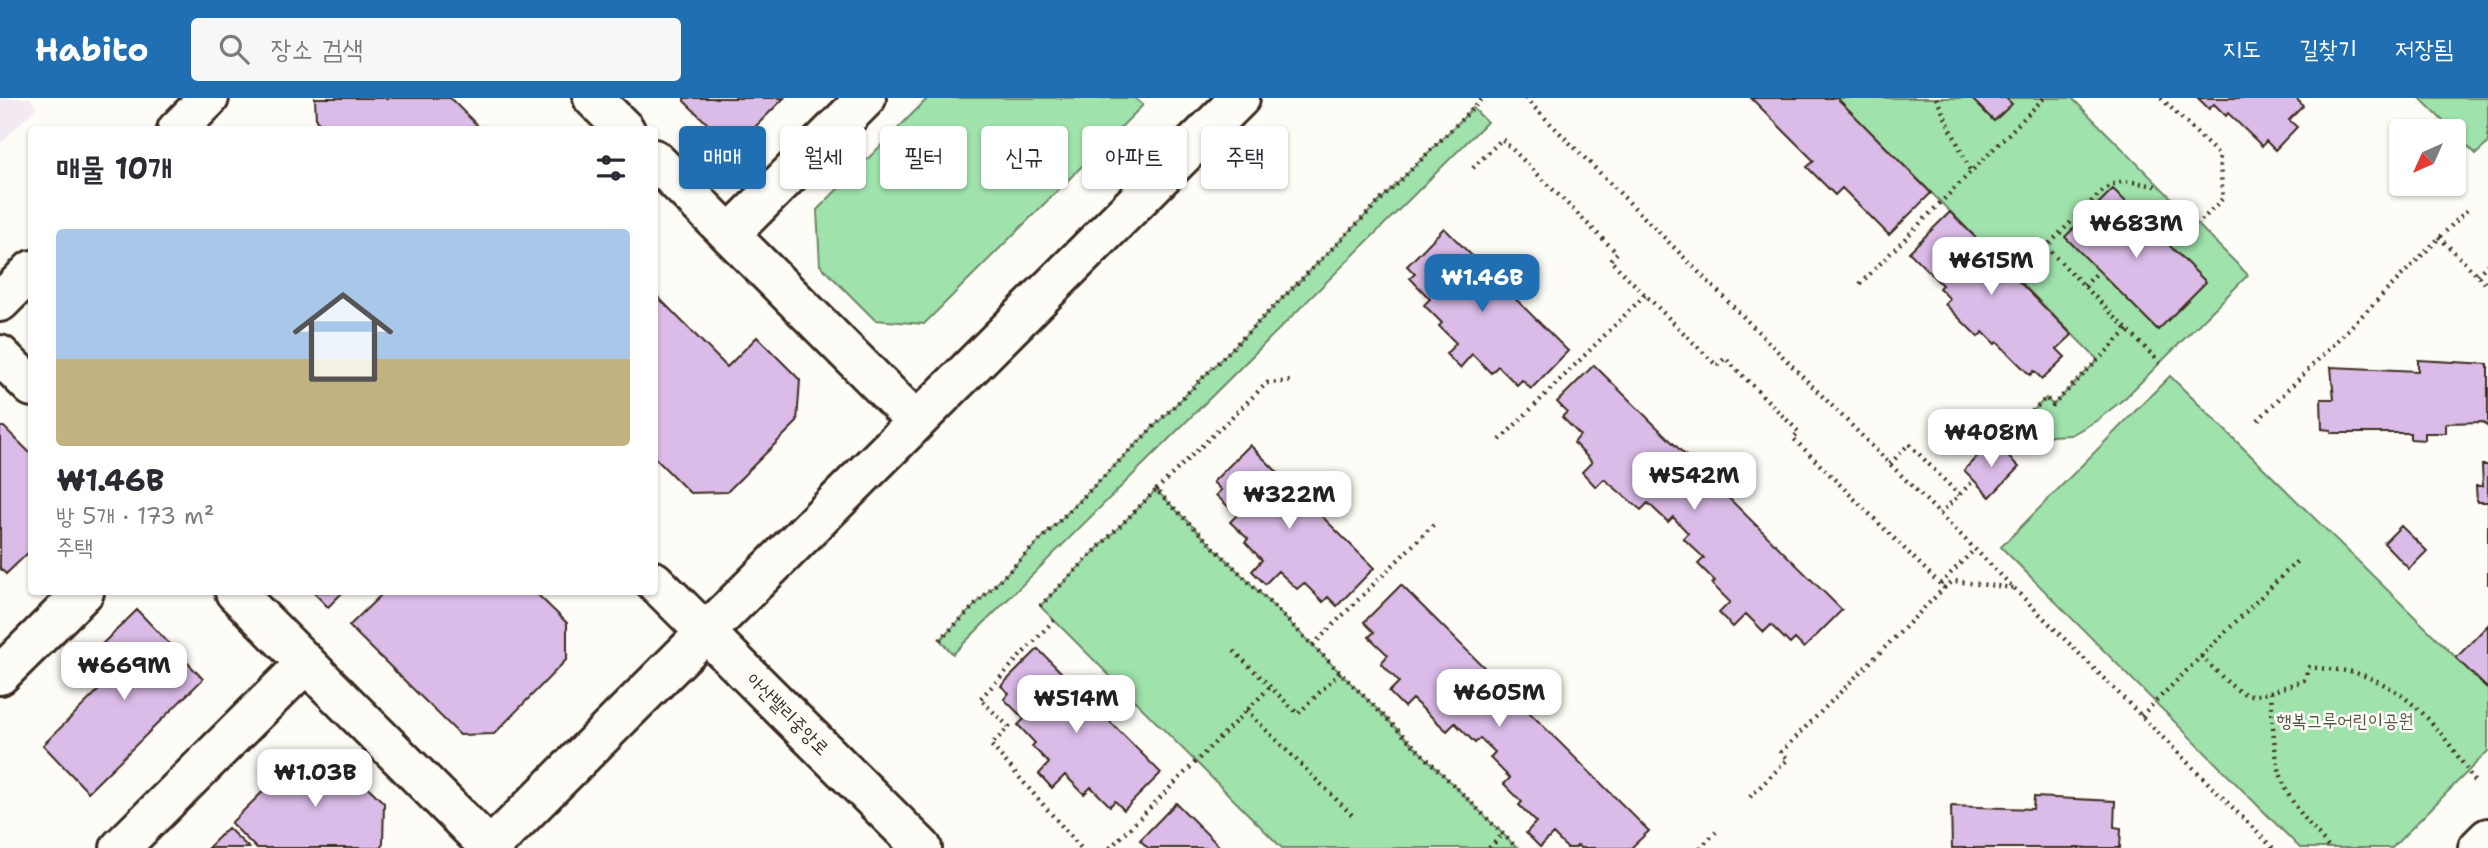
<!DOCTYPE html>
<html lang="ko">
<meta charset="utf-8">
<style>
:root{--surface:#fff;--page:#f7f7f7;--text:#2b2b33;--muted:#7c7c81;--line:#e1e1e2;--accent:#1f6fb2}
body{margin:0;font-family:"Shantell Sans","Poor Story",sans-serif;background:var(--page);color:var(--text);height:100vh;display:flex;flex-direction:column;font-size:26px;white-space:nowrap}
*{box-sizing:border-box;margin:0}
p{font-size:23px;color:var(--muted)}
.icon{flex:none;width:38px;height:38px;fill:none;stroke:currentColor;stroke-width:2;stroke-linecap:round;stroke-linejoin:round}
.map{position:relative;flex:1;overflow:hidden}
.sheet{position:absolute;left:28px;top:28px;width:630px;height:469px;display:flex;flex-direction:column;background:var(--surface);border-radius:7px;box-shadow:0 2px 5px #0004}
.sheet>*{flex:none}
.top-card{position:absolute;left:679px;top:28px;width:665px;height:63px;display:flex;gap:14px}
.needle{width:46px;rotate:225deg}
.tools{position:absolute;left:2389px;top:21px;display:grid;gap:14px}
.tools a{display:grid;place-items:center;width:77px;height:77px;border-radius:7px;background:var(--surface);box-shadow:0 2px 5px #0004;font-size:35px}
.price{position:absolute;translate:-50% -60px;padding:0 16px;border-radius:14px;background:#fff;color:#222;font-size:23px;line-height:46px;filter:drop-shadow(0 2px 4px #0008)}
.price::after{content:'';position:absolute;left:50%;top:42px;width:21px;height:16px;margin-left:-10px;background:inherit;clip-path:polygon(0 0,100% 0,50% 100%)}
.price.active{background:var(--accent);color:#fff}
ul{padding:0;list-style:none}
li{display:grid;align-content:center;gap:14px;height:371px;padding:0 28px}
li+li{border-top:2px solid var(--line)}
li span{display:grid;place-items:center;height:217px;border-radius:7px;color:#555}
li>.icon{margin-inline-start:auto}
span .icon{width:126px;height:126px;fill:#fffc;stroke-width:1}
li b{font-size:30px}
h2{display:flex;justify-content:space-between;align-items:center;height:84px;padding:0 28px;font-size:30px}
.chip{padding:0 24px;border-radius:7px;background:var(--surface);box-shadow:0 2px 5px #0004;font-size:24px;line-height:63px}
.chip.active{background:var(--accent);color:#fff}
header{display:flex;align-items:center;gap:42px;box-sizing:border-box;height:98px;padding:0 35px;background:var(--accent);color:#fff}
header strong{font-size:33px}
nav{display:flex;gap:38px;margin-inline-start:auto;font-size:24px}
.search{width:490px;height:63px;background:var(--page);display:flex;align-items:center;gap:18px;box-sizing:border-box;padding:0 24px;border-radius:7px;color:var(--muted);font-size:26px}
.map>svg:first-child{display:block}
</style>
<header>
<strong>Habito</strong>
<div class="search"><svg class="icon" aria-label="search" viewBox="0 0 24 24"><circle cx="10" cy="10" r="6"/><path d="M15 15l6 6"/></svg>장소 검색</div>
<nav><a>지도</a><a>길찾기</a><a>저장됨</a></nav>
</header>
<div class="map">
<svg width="2488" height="750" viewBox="0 0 2488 750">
<rect width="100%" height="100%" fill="#fdfcf7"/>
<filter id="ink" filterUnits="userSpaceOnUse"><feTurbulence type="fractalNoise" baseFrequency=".0143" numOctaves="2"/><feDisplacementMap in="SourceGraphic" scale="14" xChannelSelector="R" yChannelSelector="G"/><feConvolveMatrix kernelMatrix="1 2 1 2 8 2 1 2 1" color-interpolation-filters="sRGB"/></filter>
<g filter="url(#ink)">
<path fill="#f3e9f2" d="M0 0H30L36 10 0 46Z"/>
<path fill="#9fe2ac" stroke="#6d8665" stroke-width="2" d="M928 0H1135L1143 7 924 226 875 222 820 167 817 112Z
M1837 0H2072L2248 177 2125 300 2096 323 2071 337 2029 339 2012 333 2046 300 2053 307 2098 262Z
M2420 0H2488V45L2476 56Z
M1473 10 1487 24 953 556 940 542Z
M2170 278 2488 591V653L2392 750H2300L2001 449Z
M1156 392 1517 750H1282L1040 508Z"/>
<path fill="#dbbce8" stroke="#3b2a1e" stroke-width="2" d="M315 0H450L482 32H325L316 22Z
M684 0H784L749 35 715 33 684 3Z
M1751 0H1837L1931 95 1889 137 1842 90 1835 97 1807 69 1814 63Z
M1971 0H2006L2012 6 1994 23Z
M2198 0H2296L2303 8 2289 22 2297 29 2275 52 2266 43 2262 48 2228 15 2226 18 2214 6 2209 11Z
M2113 91 2206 184 2158 232 2065 139Z
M1950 114 2072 237 2057 251 2065 259 2042 281 2034 273 2030 277 1997 244 1995 246 1983 234 1978 239 1945 206 1950 201 1939 190 1942 187 1909 154Z
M1444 130 1568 253 1531 291 1522 282 1517 287 1498 268 1491 275 1472 256 1460 270 1446 256 1456 245 1439 228 1442 225 1424 207 1430 201 1410 180 1415 176 1407 168Z
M654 195 727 269 757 239 800 282 797 324 727 394 690 395 654 359Z
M2418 262 2488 266V329L2483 324 2446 325V335H2425V342L2410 341V335H2331V332L2322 331 2321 301H2334L2331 269 2418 273Z
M1594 267 1842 512 1804 550 1795 541 1790 546 1771 527 1764 534 1746 516 1733 529 1719 515 1730 504 1712 486 1715 483 1698 466 1704 460 1683 440 1688 435 1673 419 1668 424 1648 405 1641 412 1604 381 1596 389 1582 374 1592 364 1574 345 1580 337 1562 319 1567 314 1557 304Z
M0 329H4L32 357V451L6 476 0 470Z
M1992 343 2019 369 1990 399 1964 372Z
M1250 347 1374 470 1337 508 1328 499 1323 504 1304 485 1297 491 1278 473 1265 486 1252 473 1262 462 1245 444 1248 441 1230 424 1237 417 1216 397 1221 392 1213 384Z
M2482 367H2488V487V404H2477L2476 388H2483Z
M2401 428 2427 453 2409 471 2384 445Z
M1401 487 1649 733 1631 750H1580L1578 747 1575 750H1567L1553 736 1540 749 1526 735 1536 724 1519 707 1522 704 1504 686 1510 680 1490 660 1495 654 1480 640 1475 645 1455 625 1447 633 1412 601 1404 609 1389 594 1399 584 1381 565 1388 557 1369 539 1374 534 1364 524Z
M313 494H343L328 509Z
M384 494H535L567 525V561L494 636 460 637 349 528Z
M137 512 203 581 88 694 43 647 117 574 96 552Z
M2488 527V591L2456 560Z
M1038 551 1161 675 1124 712 1115 703 1110 708 1091 689 1084 696 1065 677 1052 690 1039 676 1049 665 1032 648 1035 645 1018 627 1024 621 1004 601 1009 595 1001 588Z
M335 657 384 705 383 746 380 750H256L231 725 298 659Z
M2034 699 2115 703 2114 729 2121 730 2120 750H1952L1951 708 2033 711Z
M1176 705 1221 750H1148L1140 742Z
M228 730 249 750H208Z"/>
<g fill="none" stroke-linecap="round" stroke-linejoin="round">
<g stroke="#3b2a1e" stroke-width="44">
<path id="minor" d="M593 0 625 32
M177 32 209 0
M654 61 916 323
M730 136 866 0
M0 204 32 172
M0 257 32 289
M654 483 922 750
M235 494 490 750
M0 577 84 494
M120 750 306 565
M490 750 1240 0
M2478 750 2488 740"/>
</g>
<path stroke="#3b2a1e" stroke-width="4.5" stroke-dasharray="2 5" stroke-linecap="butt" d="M1525 0 2273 750
M1936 0 1971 74
M2161 0 2219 57 2223 100 2198 126
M1473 70 1502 41 1617 155 1610 162 1717 268 1725 260 1799 334 1793 340 1940 486
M2086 109C2116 78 2119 81 2160 89
M2090 114 2086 109 2046 149 2160 265
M2439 139 2488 188
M2477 177 2488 166
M1860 186 2044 0
M2084 188 2099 173
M2258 322 2467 112
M2012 333 2046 300 2053 307 2128 232
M1500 342 1645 197
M1890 366 1909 346 1959 397
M1156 392 1267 285 1292 283
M1940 416 1974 382
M1944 490 1953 483 2014 490
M1040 508 1156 392 1517 750
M1054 522 980 601 1009 629 991 647 1081 750
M940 542 1483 0
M1313 547 1435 425
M1234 553 1298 616 1340 574
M2201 558C2248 605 2242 605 2304 582L2309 569C2323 571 2338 571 2352 574 2410 589 2444 635 2474 683
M2271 594C2273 625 2273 658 2284 687 2292 708 2315 732 2329 750
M1246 612 1353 718
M2141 618 2297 463
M1750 699 1788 661 1781 654 1944 490 1940 486 1975 451
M1110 750 1270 589
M1489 750 1503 736
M1700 750 1716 734"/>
<use href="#minor" stroke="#fdfcf7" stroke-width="38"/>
</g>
</g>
<g text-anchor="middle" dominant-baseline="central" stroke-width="5" stroke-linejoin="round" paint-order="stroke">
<g font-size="19" fill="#3b2a1e" stroke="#fdfcf7">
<text transform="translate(788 616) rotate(45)">아산밸리중앙로</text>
</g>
<g font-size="19" fill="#545842" stroke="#fdfcf7">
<text x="2345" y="622">행복그루어린이공원</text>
</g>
</g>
</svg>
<div class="tools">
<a><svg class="needle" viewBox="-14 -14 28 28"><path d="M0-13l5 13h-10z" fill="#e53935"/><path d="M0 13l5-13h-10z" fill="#7c7c81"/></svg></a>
</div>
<b class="price" style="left:2136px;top:162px">₩683M</b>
<b class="price" style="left:1991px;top:199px">₩615M</b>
<b class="price active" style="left:1482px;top:216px">₩1.46B</b>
<b class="price" style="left:1991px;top:371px">₩408M</b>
<b class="price" style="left:1694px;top:414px">₩542M</b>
<b class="price" style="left:1289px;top:433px">₩322M</b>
<b class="price" style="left:124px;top:604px">₩669M</b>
<b class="price" style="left:1499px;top:631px">₩605M</b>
<b class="price" style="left:1076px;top:637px">₩514M</b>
<b class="price" style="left:315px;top:711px">₩1.03B</b>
<div class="top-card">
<a class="chip active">매매</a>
<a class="chip">월세</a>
<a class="chip">필터</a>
<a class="chip">신규</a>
<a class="chip">아파트</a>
<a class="chip">주택</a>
</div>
<section class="sheet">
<h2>매물 10개<svg class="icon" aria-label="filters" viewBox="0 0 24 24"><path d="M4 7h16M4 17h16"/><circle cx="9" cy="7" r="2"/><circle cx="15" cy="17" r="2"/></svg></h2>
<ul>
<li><span style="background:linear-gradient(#a9c7e8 60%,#c2b280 0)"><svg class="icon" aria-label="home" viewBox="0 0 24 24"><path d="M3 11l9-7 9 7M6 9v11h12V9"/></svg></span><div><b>₩1.46B</b><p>방 5개 · 173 m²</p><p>주택</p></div></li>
</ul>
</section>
</div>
